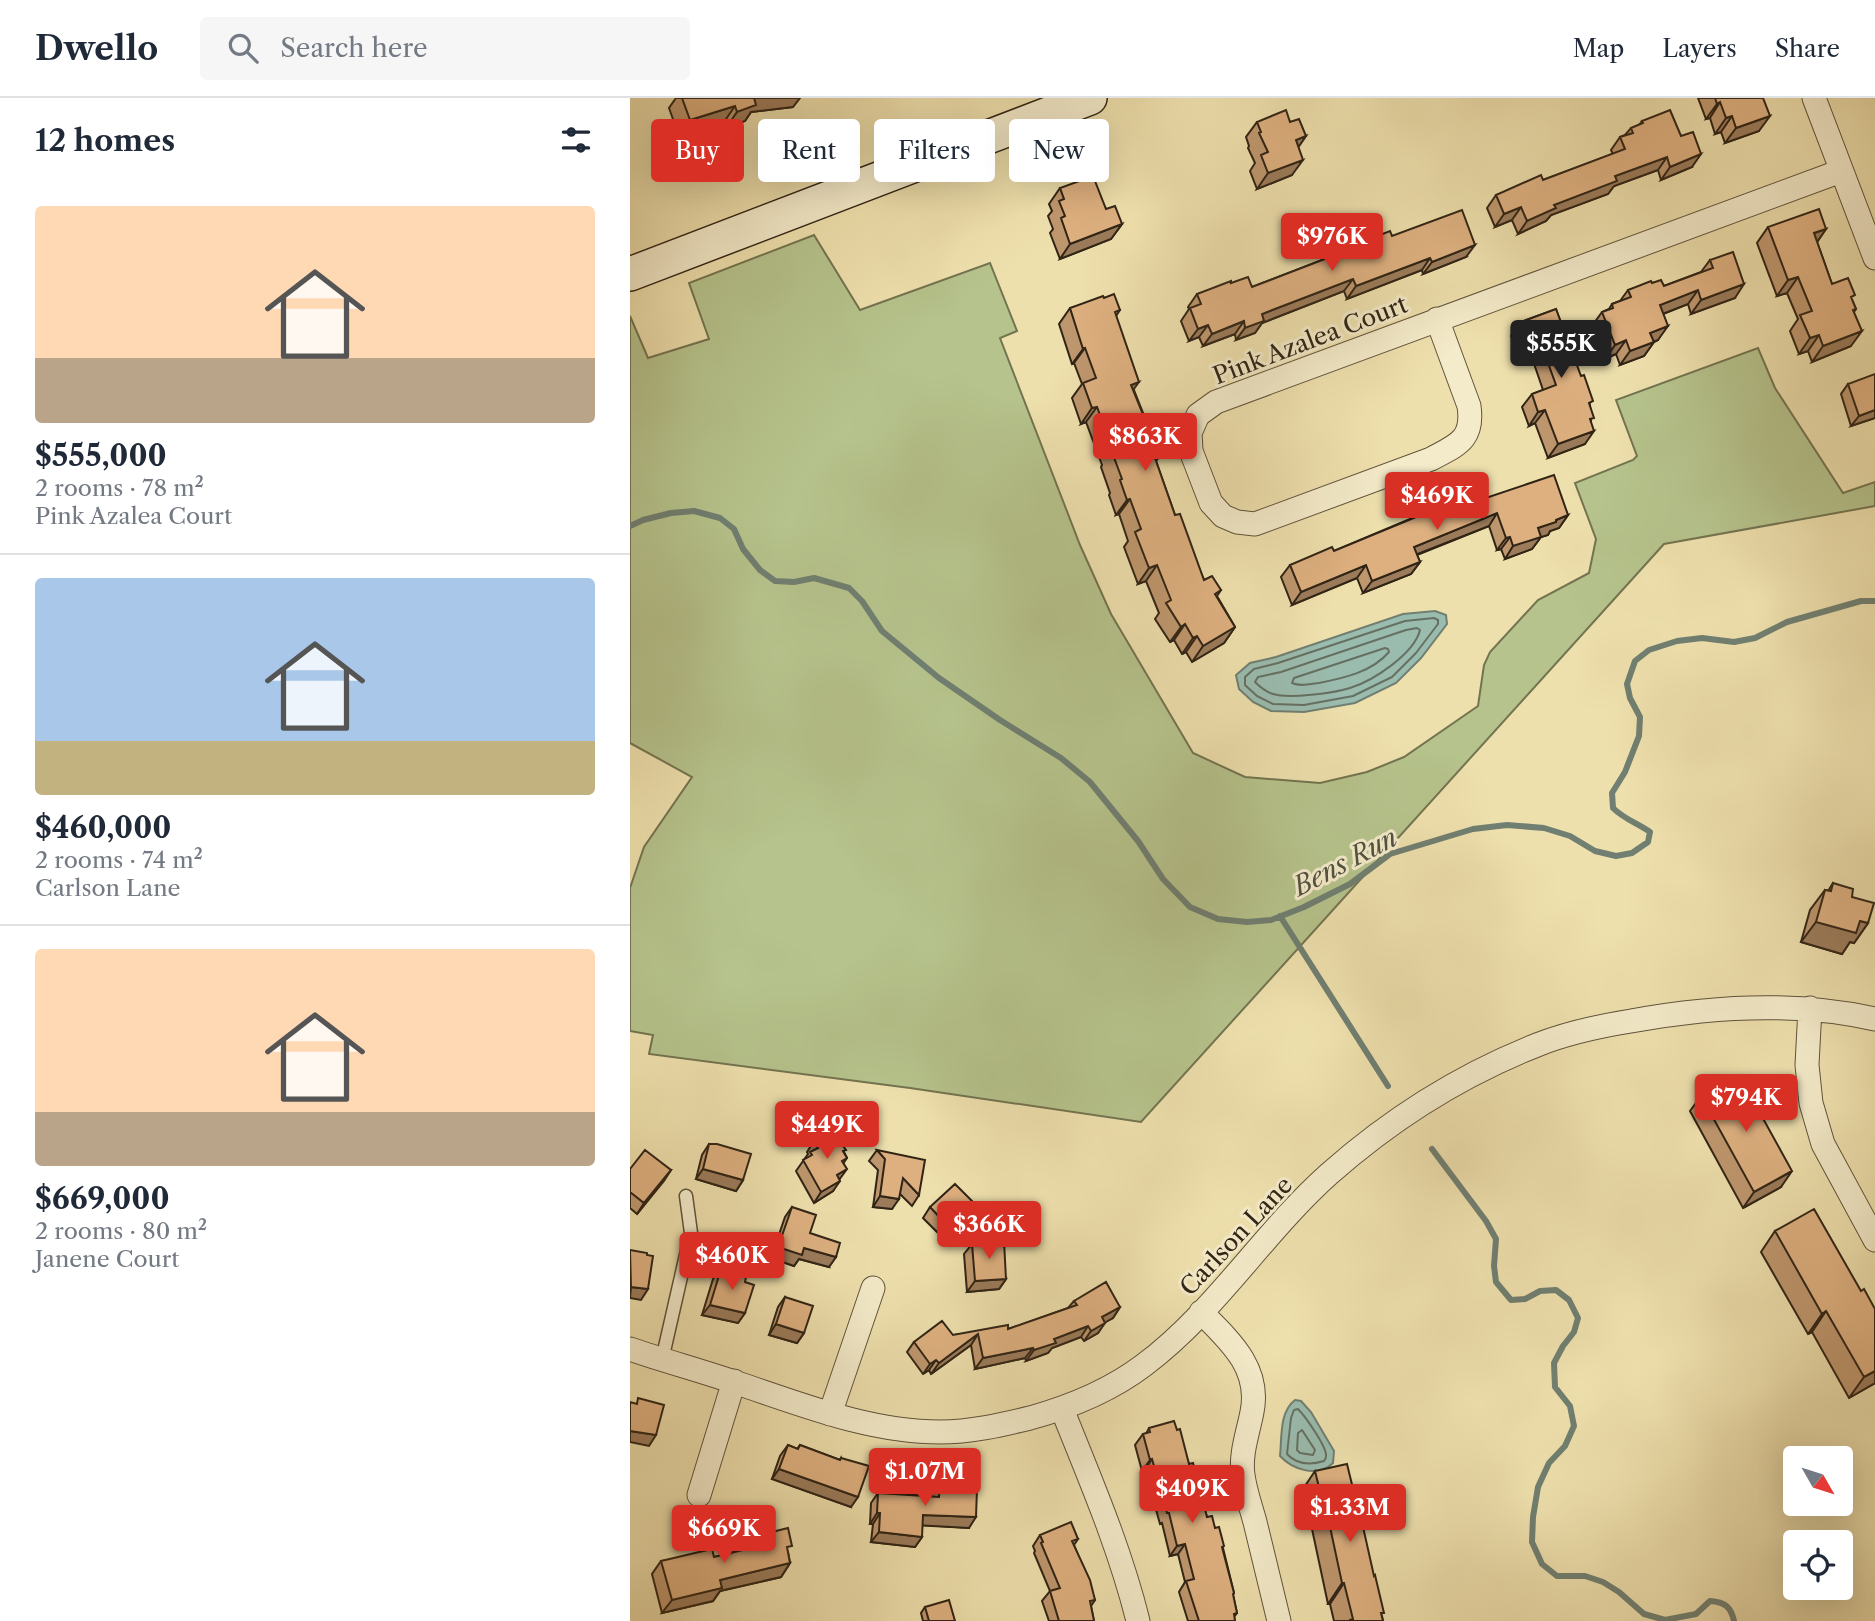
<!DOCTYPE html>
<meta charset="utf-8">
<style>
:root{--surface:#fff;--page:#f6f6f7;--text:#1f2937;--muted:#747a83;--line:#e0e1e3;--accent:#d93025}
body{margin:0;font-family:"Libre Caslon Text",serif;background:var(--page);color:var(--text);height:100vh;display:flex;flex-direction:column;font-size:26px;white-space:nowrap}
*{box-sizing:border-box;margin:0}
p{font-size:23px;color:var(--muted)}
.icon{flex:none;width:38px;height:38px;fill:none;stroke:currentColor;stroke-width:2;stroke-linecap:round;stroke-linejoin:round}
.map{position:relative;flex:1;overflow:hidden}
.details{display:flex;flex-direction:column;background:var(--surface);width:630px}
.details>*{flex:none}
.hud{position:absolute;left:21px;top:21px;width:665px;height:63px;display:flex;gap:14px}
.needle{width:46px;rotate:129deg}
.controls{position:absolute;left:1153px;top:1348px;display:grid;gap:14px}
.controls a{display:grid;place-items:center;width:70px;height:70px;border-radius:7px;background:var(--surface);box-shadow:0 7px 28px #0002;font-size:35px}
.price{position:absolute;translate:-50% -60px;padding:0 16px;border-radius:7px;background:var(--accent);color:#fff;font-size:23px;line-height:46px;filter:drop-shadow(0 2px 4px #0008)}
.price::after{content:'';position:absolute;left:50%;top:42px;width:21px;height:16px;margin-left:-10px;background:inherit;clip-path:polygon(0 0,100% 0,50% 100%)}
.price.selected{background:#222;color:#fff}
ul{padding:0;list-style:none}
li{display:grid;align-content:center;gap:14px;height:371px;padding:0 35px}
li+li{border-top:2px solid var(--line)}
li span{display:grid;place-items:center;height:217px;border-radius:7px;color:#555}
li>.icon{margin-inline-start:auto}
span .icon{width:126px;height:126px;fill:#fffc;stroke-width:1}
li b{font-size:30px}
h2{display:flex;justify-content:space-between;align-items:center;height:84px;padding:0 35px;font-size:30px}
.chip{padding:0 24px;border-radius:7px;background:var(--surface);box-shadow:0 7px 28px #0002;font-size:24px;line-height:63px}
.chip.selected{background:var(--accent);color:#fff}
header{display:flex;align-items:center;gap:42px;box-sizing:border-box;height:98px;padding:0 35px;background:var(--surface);border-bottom:2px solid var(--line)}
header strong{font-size:33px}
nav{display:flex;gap:38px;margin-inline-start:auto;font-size:24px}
.search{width:490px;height:63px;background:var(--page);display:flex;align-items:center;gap:18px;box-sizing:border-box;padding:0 24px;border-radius:7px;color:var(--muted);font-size:26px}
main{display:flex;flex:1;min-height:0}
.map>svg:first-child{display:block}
</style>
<header>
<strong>Dwello</strong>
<div class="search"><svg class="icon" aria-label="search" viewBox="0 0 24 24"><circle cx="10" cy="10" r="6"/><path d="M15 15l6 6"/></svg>Search here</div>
<nav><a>Map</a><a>Layers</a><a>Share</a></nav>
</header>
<main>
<section class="details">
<h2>12 homes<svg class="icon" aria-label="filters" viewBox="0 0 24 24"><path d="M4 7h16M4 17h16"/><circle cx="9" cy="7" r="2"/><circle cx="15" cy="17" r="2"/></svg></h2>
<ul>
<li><span style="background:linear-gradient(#ffd9b3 70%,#b9a48a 0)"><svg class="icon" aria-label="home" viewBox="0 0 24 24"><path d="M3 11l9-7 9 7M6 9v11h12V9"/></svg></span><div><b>$555,000</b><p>2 rooms · 78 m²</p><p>Pink Azalea Court</p></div></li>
<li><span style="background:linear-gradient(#a9c7e8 75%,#c2b280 0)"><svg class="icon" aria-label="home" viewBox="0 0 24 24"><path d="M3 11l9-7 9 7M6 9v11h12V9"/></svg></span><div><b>$460,000</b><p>2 rooms · 74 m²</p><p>Carlson Lane</p></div></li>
<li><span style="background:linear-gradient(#ffd9b3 75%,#b9a48a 0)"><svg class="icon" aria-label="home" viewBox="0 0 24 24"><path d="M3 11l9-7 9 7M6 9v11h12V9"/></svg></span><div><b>$669,000</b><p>2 rooms · 80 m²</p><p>Janene Court</p></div></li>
</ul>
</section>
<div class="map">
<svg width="1245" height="1523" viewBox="0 0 1245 1523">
<rect width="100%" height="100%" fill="#eee0ad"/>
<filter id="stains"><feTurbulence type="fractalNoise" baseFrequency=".00286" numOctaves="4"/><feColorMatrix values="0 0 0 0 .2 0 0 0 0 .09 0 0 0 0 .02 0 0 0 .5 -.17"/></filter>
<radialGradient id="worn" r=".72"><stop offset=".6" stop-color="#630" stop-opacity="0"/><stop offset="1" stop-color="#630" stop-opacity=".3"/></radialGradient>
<path fill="#b6c38c" stroke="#737450" stroke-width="2" d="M184 137 230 212 360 165 387 233 370 240 450 447 481 516 563 655 615 679 690 685 737 674 774 659 848 608 854 567 860 554 908 502 959 475 966 441 945 385 1003 362 1007 358 986 302 1128 250 1145 290 1213 395 1245 384V408L1034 446 511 1024 280 990 19 956 23 937 0 933V790L14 749 62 679 0 645V218L18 260 79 241 59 185Z"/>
<path fill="#9abcaf" stroke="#707f71" stroke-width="2" d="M805 513 816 517 817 526 791 560 766 585 725 605 674 614 641 613 623 604 609 591 606 577 620 565 646 559 773 516Z
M665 1302 671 1303 681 1314 704 1353 703 1365C688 1380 663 1372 650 1358 652 1340 649 1314 665 1302Z"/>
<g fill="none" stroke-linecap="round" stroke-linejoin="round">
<path stroke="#657062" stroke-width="2" d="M804 520 808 522V526L786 555 762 579 723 598 674 607 643 606 627 598 615 587V579L624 571 648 565 775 523Z
M787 530 790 532C784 556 743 583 720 590 704 595 659 601 643 596 636 594 630 589 625 584L628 579 651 574 776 532Z
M755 550 758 551 759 554C742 574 714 580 689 585 680 586 670 589 662 585L664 580Z
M668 1311C675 1318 697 1349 696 1358 696 1360 695 1362 694 1363 681 1367 667 1367 657 1356L661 1320 664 1312Z
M672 1332 685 1352 683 1357 670 1355 667 1352 668 1335Z"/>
<path stroke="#707f71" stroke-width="6" d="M0 428 13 422 41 415 64 413 90 420 104 431 113 451 130 472 145 483 164 484 184 480 219 490 232 503 252 533 309 580 370 622 431 660 460 684 508 743 533 781 560 809 588 821 617 824 641 822 674 809 720 786 760 756 843 731 877 727 914 730 940 738 965 753 986 758 1002 755 1018 744 1020 734C1007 725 994 721 983 710L982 695 995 674 1009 638 1010 619 1000 600 997 586 1005 563 1019 552 1047 543 1072 540 1104 544 1125 540 1157 524 1231 503H1245
M650 818 758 988
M802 1051 856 1123 866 1141 864 1168 866 1184 881 1202 895 1201 910 1193 926 1192 939 1202 948 1220 944 1234 933 1248 924 1265 925 1289 940 1308 944 1328 935 1348 919 1365 908 1389 903 1419 902 1444 912 1466 927 1478H955L973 1484 989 1494 1014 1516 1035 1522 1066 1516 1080 1503C1095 1504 1101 1509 1104 1523"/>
<g stroke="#60533b" stroke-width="15">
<path id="service" d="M32 1262 61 1135 56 1098"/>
</g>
<g stroke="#60533b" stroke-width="25">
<path id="minor" d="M1184 0 1245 160
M807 221 839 308C844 342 827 347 801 361L625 426 607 424 593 418 581 405 561 353 560 335 568 317 586 304 1211 73
M1180 910 1177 967 1181 1005 1193 1046 1245 1142
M571 1214C599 1242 631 1270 622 1314 618 1335 610 1356 613 1377 615 1393 621 1409 625 1424 633 1457 641 1490 649 1523
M0 1251C35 1263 72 1273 107 1285 173 1307 240 1334 310 1334 341 1334 371 1327 400 1320 440 1309 481 1292 514 1267 585 1214 633 1135 699 1076 760 1022 831 977 907 947 937 935 970 928 1001 923 1082 908 1165 903 1245 921
M432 1311C460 1381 490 1450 508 1523
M200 1316 243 1190
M69 1397 104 1283"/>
</g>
<g stroke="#302415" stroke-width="36">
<path id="secondary" d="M0 176 460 0"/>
</g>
<use href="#service" stroke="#f4ebca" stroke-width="12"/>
<use href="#minor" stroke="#f4ebca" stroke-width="23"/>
<use href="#secondary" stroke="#f4ebca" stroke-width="33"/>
</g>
<path fill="#bf976e" stroke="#302415" stroke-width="2" d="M46 0H52L163 9 121 14 115 23 96 30 94 24 49 38 39 10Z
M1068 0H1133L1129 33 1095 45 1091 34 1085 36 1080 20 1076 21Z
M1012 23 1062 69 1031 82 1028 72 984 88 978 96 921 117 916 123 888 136 882 122 865 129 857 110 866 97 913 82 983 56 981 52 990 39 995 37 1001 30 1009 27Z
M627 24H660L676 38 668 49 662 77 627 91 620 73 625 65 618 50 619 48 616 39Z
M430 90 476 111 492 126 481 141 430 161 420 135 423 131 418 118 422 113 419 106Z
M1138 129 1196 131 1187 144 1202 186 1222 202 1226 211 1224 214 1221 248 1182 264 1178 253 1169 256 1160 233 1168 221 1157 195 1147 198 1127 145Z
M762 138 836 159 793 176 792 172 717 201 714 193 632 225 625 235 606 242 605 236 573 248 569 239 559 243 551 223 559 211 558 209 567 196 601 185 622 189 710 155 712 152Z
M1080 162 1105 200 1061 216 1058 206 1033 216 1028 242 1024 244 1014 258 990 267 986 256 975 261 962 228 972 214 979 211 982 206 990 203 998 192 1022 185 1034 188 1071 174Z
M474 200 490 212 486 218 504 292 530 358 526 363 545 417 574 482 591 492 587 498 605 529 594 545 562 564 556 554 552 556 544 542 540 544 525 521 529 515 516 483 508 486 494 449 498 443 489 416 486 417 479 397 480 395 471 369 472 367 456 324 451 326 442 300 452 286 444 265 442 266 429 226 440 210Z
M926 211 960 307 961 324 955 346 918 360 905 325 899 328 892 309 902 296 913 292 901 257 890 261 881 238 891 224Z
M1218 286 1245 320 1221 328 1211 296Z
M841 405 938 417 929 430 920 433 918 437 911 439 902 451 875 461 871 451 867 452 859 428 787 457 790 464 781 476 733 495 727 480 662 507 651 479 660 467 704 453 792 416 795 412Z
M1203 785 1222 799 1238 825 1224 845 1220 844 1212 856 1171 844 1180 812 1195 792 1198 793Z
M1071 998 1151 1089 1113 1110 1060 1013Z
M184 1043 214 1054 217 1060 213 1066 209 1082 203 1093 184 1105 166 1073 178 1056 177 1054Z
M79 1046 113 1082 106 1093 66 1081 72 1057Z
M247 1052 289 1097 282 1108 270 1096 262 1111 243 1109 248 1072 239 1063Z
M0 1071 41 1072 7 1116 0 1110Z
M162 1109 180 1135 199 1169 169 1161 164 1168 141 1160 155 1119Z
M300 1109 344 1124 321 1146 308 1133 307 1134 293 1120Z
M1145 1133 1231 1193 1245 1285 1219 1300 1182 1234 1178 1236 1131 1154Z
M342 1146 376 1181 369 1191 337 1194 334 1156Z
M91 1171 115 1184V1215L108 1225 72 1217 83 1181Z
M155 1199 174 1235 167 1245 139 1237 148 1209Z
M444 1203 490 1209 483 1220 475 1224 468 1235 454 1243 451 1239 422 1250 418 1255 396 1263 395 1260 345 1271 341 1247 301 1276 299 1272 293 1276 277 1254 284 1244 323 1237 378 1231 438 1210Z
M519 1330 547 1332 559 1366 577 1419 585 1430 593 1450 604 1495 603 1497 607 1515 604 1519 605 1523H558L549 1494 555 1484 548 1456 540 1458 532 1425 530 1426 515 1372 512 1373 505 1347 513 1336H516Z
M158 1347 167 1351 170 1347 210 1362 211 1360 221 1409 142 1381 150 1358Z
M685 1373 752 1518 753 1523H704L700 1506H698L682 1431H679L671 1394Z
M310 1381 332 1385 339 1430 292 1427V1439L285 1449 241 1444 243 1426H240L241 1405 248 1395 302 1398V1392Z
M142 1434 158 1454 160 1465 151 1479 90 1493 83 1503 32 1515 22 1476 31 1463 84 1459 116 1451 123 1441 140 1437Z
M410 1437 448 1441 444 1447 465 1502 461 1508 464 1523H419L412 1503 420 1493 404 1455 405 1453 403 1448Z
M295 1509 325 1523H293L291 1515Z"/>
<path fill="#9b7b5a" stroke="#302415" stroke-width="2" d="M123 0H170L163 9 121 14 115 23 96 30 107 14Z
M1090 4 1080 20 1076 21 1087 6Z
M105 8 94 24 49 38 60 22Z
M1102 18 1091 34 1085 36 1096 20Z
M1140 18 1129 33 1095 45 1106 30Z
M676 38 665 54 666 42Z
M1071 56 1062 69 1031 82 1040 69Z
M1037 59 1028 72 984 88 978 96 921 117 916 123 888 136 897 123 924 107 985 78Z
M673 62 662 77 627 91 638 75Z
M891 109 882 122 865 129 874 116Z
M492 126 481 141 430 161 440 146Z
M1196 131 1185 147 1184 135Z
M845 147 836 159 793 176 802 164Z
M800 160 792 172 717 201 726 188Z
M1168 179 1157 195 1147 198 1158 182Z
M723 181 714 193 632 225 625 235 606 242 615 230 632 216Z
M1114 186 1105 200 1061 216 1071 202Z
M1068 192 1058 206 1020 221 1030 207Z
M614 223 605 236 573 248 582 236Z
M578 227 569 239 559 243 568 231Z
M1038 228 1028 242 1010 249 1020 235Z
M1232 233 1221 248 1182 264 1193 248Z
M1189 237 1178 253 1169 256 1180 240Z
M996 242 986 256 975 261 985 247Z
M910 243 901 257 890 261 899 247Z
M1024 244 1014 258 990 267 1000 253Z
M455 250 444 265 442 266 453 251Z
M509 284 498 299 501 287Z
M467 309 456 324 451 326 462 310Z
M915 312 905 325 899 328 908 314Z
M1245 312V320L1221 328 1229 318Z
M964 333 955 346 918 360 928 346Z
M500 401 489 416 486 417 497 402Z
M867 415 859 428 775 461 784 449Z
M938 417 929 430 920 433 918 437 911 439 902 451 875 461 883 448 908 430 926 422Z
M880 439 871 451 867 452 876 440Z
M790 464 781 476 733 495 742 483Z
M527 467 516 483 508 486 519 470Z
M736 467 727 480 662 507 671 494Z
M555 526 544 542 540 544 551 529Z
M605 529 594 545 562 564 573 548Z
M567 538 556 554 552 556 563 540Z
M1230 823 1238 825 1224 845 1220 844 1212 856 1171 844 1186 824Z
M73 1071 113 1082 106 1093 66 1081Z
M217 1071 209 1082 207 1077Z
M41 1072 34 1083 7 1116 14 1105Z
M1162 1073 1151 1089 1113 1110 1124 1094Z
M210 1083 203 1093 184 1105 191 1094Z
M250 1098 269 1101 262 1111 243 1109Z
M352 1113 344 1124 321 1146 328 1136Z
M148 1149 174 1150 206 1159 199 1169 169 1161 164 1168 141 1160Z
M376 1181 369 1191 337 1194 345 1183Z
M1 1189 18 1191 11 1202 0 1200Z
M80 1207 115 1215 108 1225 72 1217Z
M490 1209 483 1220 465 1230 472 1219Z
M1196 1213 1182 1234 1178 1236 1192 1216Z
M475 1225 468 1235 454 1243 461 1233Z
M146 1226 174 1235 167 1245 139 1237Z
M458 1228 451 1239 422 1250 418 1255 396 1263 404 1252 424 1241Z
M348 1236 341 1247 301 1276 309 1265Z
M403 1250 395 1260 345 1271 353 1260Z
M306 1262 299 1272 293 1276 300 1266Z
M1245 1273V1285L1219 1300 1234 1279Z
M0 1333 26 1337 19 1348 0 1344Z
M522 1361 515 1372 512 1373 520 1362Z
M149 1371 228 1399 221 1409 142 1381Z
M694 1410H696L682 1431H679Z
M247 1415H250L243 1426H240Z
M293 1417 346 1419 339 1430 285 1427Z
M249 1434 292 1439 285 1449 241 1444Z
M555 1446 548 1456 540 1458 547 1448Z
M160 1465 151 1479 90 1493 83 1503 32 1515 42 1502 90 1482Z
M712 1485H714L700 1506H698Z"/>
<path fill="#deb080" stroke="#302415" stroke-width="2" d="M52 0H124L126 7 107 14 105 8 60 22Z
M1085 0H1133L1140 18 1106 30 1102 18 1096 20 1090 4 1087 6Z
M656 12 660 24 669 21 676 38 666 42 673 62 638 75 631 57 638 54 629 35 631 34 627 24Z
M1040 12 1051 38 1063 34 1071 56 1040 69 1037 59 985 78 987 83 924 107 926 110 897 123 891 109 874 116 866 97 911 77 913 82 995 51 990 39 1003 35 1001 30 1013 25 1012 23Z
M463 78 476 111 485 108 492 126 440 146 431 120 435 118 429 103 434 101 430 90Z
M1189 111 1196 131 1184 135 1202 186 1218 180 1225 197 1221 199 1226 211 1223 212 1232 233 1193 248 1189 237 1180 240 1170 217 1182 213 1168 179 1158 182 1138 129Z
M832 112 845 147 802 164 800 160 726 188 723 181 632 216 634 223 615 230 614 223 582 236 578 227 568 231 560 210 571 206 567 196 601 183V185L618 179 622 189 713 154 712 152 760 133 762 138Z
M1103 154 1114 186 1071 202 1068 192 1030 207 1038 228 1020 235 1024 244 1000 253 996 242 985 247 972 214 983 210 982 206 1001 199 998 192 1021 183 1022 185 1031 182 1034 188 1083 170 1080 162Z
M484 196 490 212 485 214 509 284 501 287 530 358 525 360 545 417 550 416 574 482 582 478 591 492 585 496 605 529 573 548 567 538 563 540 555 526 551 529 536 505 541 502 527 467 519 470 505 434 511 431 500 401 497 402 490 382 492 381 482 354 483 353 467 309 462 310 453 285 466 280 455 250 453 251 440 210 473 198 474 200Z
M926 211 951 278 954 277 963 303 959 305 964 320 960 321 964 333 928 346 915 312 908 314 902 296 926 287 910 243 899 247 891 224Z
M1245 276V312L1229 318 1218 286Z
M924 377 938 417 926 422V424L908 430 911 439 883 448 880 439 876 440 867 415 784 449 790 464 742 483 736 467 671 494 660 467 702 449 704 453 796 415 795 412 837 395 841 405Z
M1203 785 1223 791 1222 799 1244 805 1238 825 1230 823 1226 835 1186 824 1195 792 1201 793Z
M1109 977 1162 1073 1124 1094 1071 998Z
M202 1033 216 1052 213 1053 217 1060 212 1063 217 1071 207 1077 210 1083 191 1094 173 1062 182 1057 180 1054 188 1050 184 1043Z
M79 1046H87L121 1056 113 1082 73 1071Z
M15 1052 41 1072 14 1105 0 1094V1071Z
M247 1052 295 1062 289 1097 273 1080 269 1101 250 1098 255 1061Z
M325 1086 352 1113 328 1136 316 1122 314 1124 300 1109Z
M162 1109 186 1117 180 1135 210 1145 206 1159 174 1150 172 1157 148 1149Z
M1184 1111 1231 1193 1234 1191 1245 1211V1273L1234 1279 1196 1213 1192 1216 1145 1133Z
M374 1143 376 1181 345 1183 342 1146Z
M0 1152 17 1155V1157L23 1158 18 1191 1 1189Z
M91 1171 116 1179 115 1184 124 1187 115 1215 80 1207Z
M476 1184 490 1209 472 1219 475 1225 461 1233 458 1228 424 1241 426 1245 404 1252 403 1250 353 1260 348 1236 309 1265 306 1262 300 1266 284 1244 312 1223 323 1237 378 1227V1231L447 1207 444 1203Z
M155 1199 183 1208 174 1235 146 1226Z
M8 1300 34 1307 26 1337 0 1333V1304L7 1306Z
M544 1323 547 1332 550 1331 559 1366 563 1365 577 1419 582 1418 585 1430 589 1429 594 1448 592 1449 604 1495 603 1496 607 1515 604 1516 605 1523H569L556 1483 564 1481 555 1446 547 1448 539 1415H537L522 1361 520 1362 513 1336 520 1334 519 1330Z
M158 1347 168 1351 170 1347 210 1362 211 1360 239 1368 228 1399 149 1371Z
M717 1366 726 1403 727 1402 744 1478 745 1477 754 1515H751L753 1523H720V1522L723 1521 714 1485H712L696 1410H694L685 1373Z
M310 1381 332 1382V1385L339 1386 338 1389 347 1390 346 1419 293 1417 292 1439 249 1434 250 1415H247L248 1395 309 1399Z
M441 1424 448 1441 442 1443 460 1482 465 1502 460 1503 464 1523H429L420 1493 430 1490 411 1445 413 1444 410 1437Z
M158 1430 162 1448 157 1449 160 1465 90 1482 92 1490 42 1502 31 1463 82 1451 84 1459 125 1449 123 1441 143 1436 142 1434Z
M319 1502 325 1523H299L295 1509Z"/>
<g text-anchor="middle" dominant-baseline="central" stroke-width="6" stroke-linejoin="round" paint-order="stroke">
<g font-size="24" fill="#302415" stroke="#f4ebca">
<text transform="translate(680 242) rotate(-21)">Pink Azalea Court</text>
<text transform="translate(606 1138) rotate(-47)">Carlson Lane</text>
</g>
<g font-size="26" font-style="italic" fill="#505243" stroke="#f4ebca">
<text transform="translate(715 764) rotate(-28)">Bens Run</text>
</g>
</g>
<rect width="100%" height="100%" filter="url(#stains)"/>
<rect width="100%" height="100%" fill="url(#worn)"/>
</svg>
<div class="controls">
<a><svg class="needle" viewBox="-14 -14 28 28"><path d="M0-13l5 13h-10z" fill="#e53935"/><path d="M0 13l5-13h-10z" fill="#747a83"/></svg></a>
<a><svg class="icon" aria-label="locate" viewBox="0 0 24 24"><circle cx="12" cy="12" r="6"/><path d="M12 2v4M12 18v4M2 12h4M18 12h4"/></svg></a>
</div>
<b class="price" style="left:702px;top:175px">$976K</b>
<b class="price selected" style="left:931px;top:282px">$555K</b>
<b class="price" style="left:515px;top:375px">$863K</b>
<b class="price" style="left:807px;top:434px">$469K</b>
<b class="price" style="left:1116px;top:1036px">$794K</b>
<b class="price" style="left:197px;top:1063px">$449K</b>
<b class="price" style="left:359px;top:1163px">$366K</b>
<b class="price" style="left:102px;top:1194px">$460K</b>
<b class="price" style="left:295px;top:1410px">$1.07M</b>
<b class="price" style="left:562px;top:1427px">$409K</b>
<b class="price" style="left:720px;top:1446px">$1.33M</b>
<b class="price" style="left:94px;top:1467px">$669K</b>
<div class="hud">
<a class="chip selected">Buy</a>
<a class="chip">Rent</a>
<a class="chip">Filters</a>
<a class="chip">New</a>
</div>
</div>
</main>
